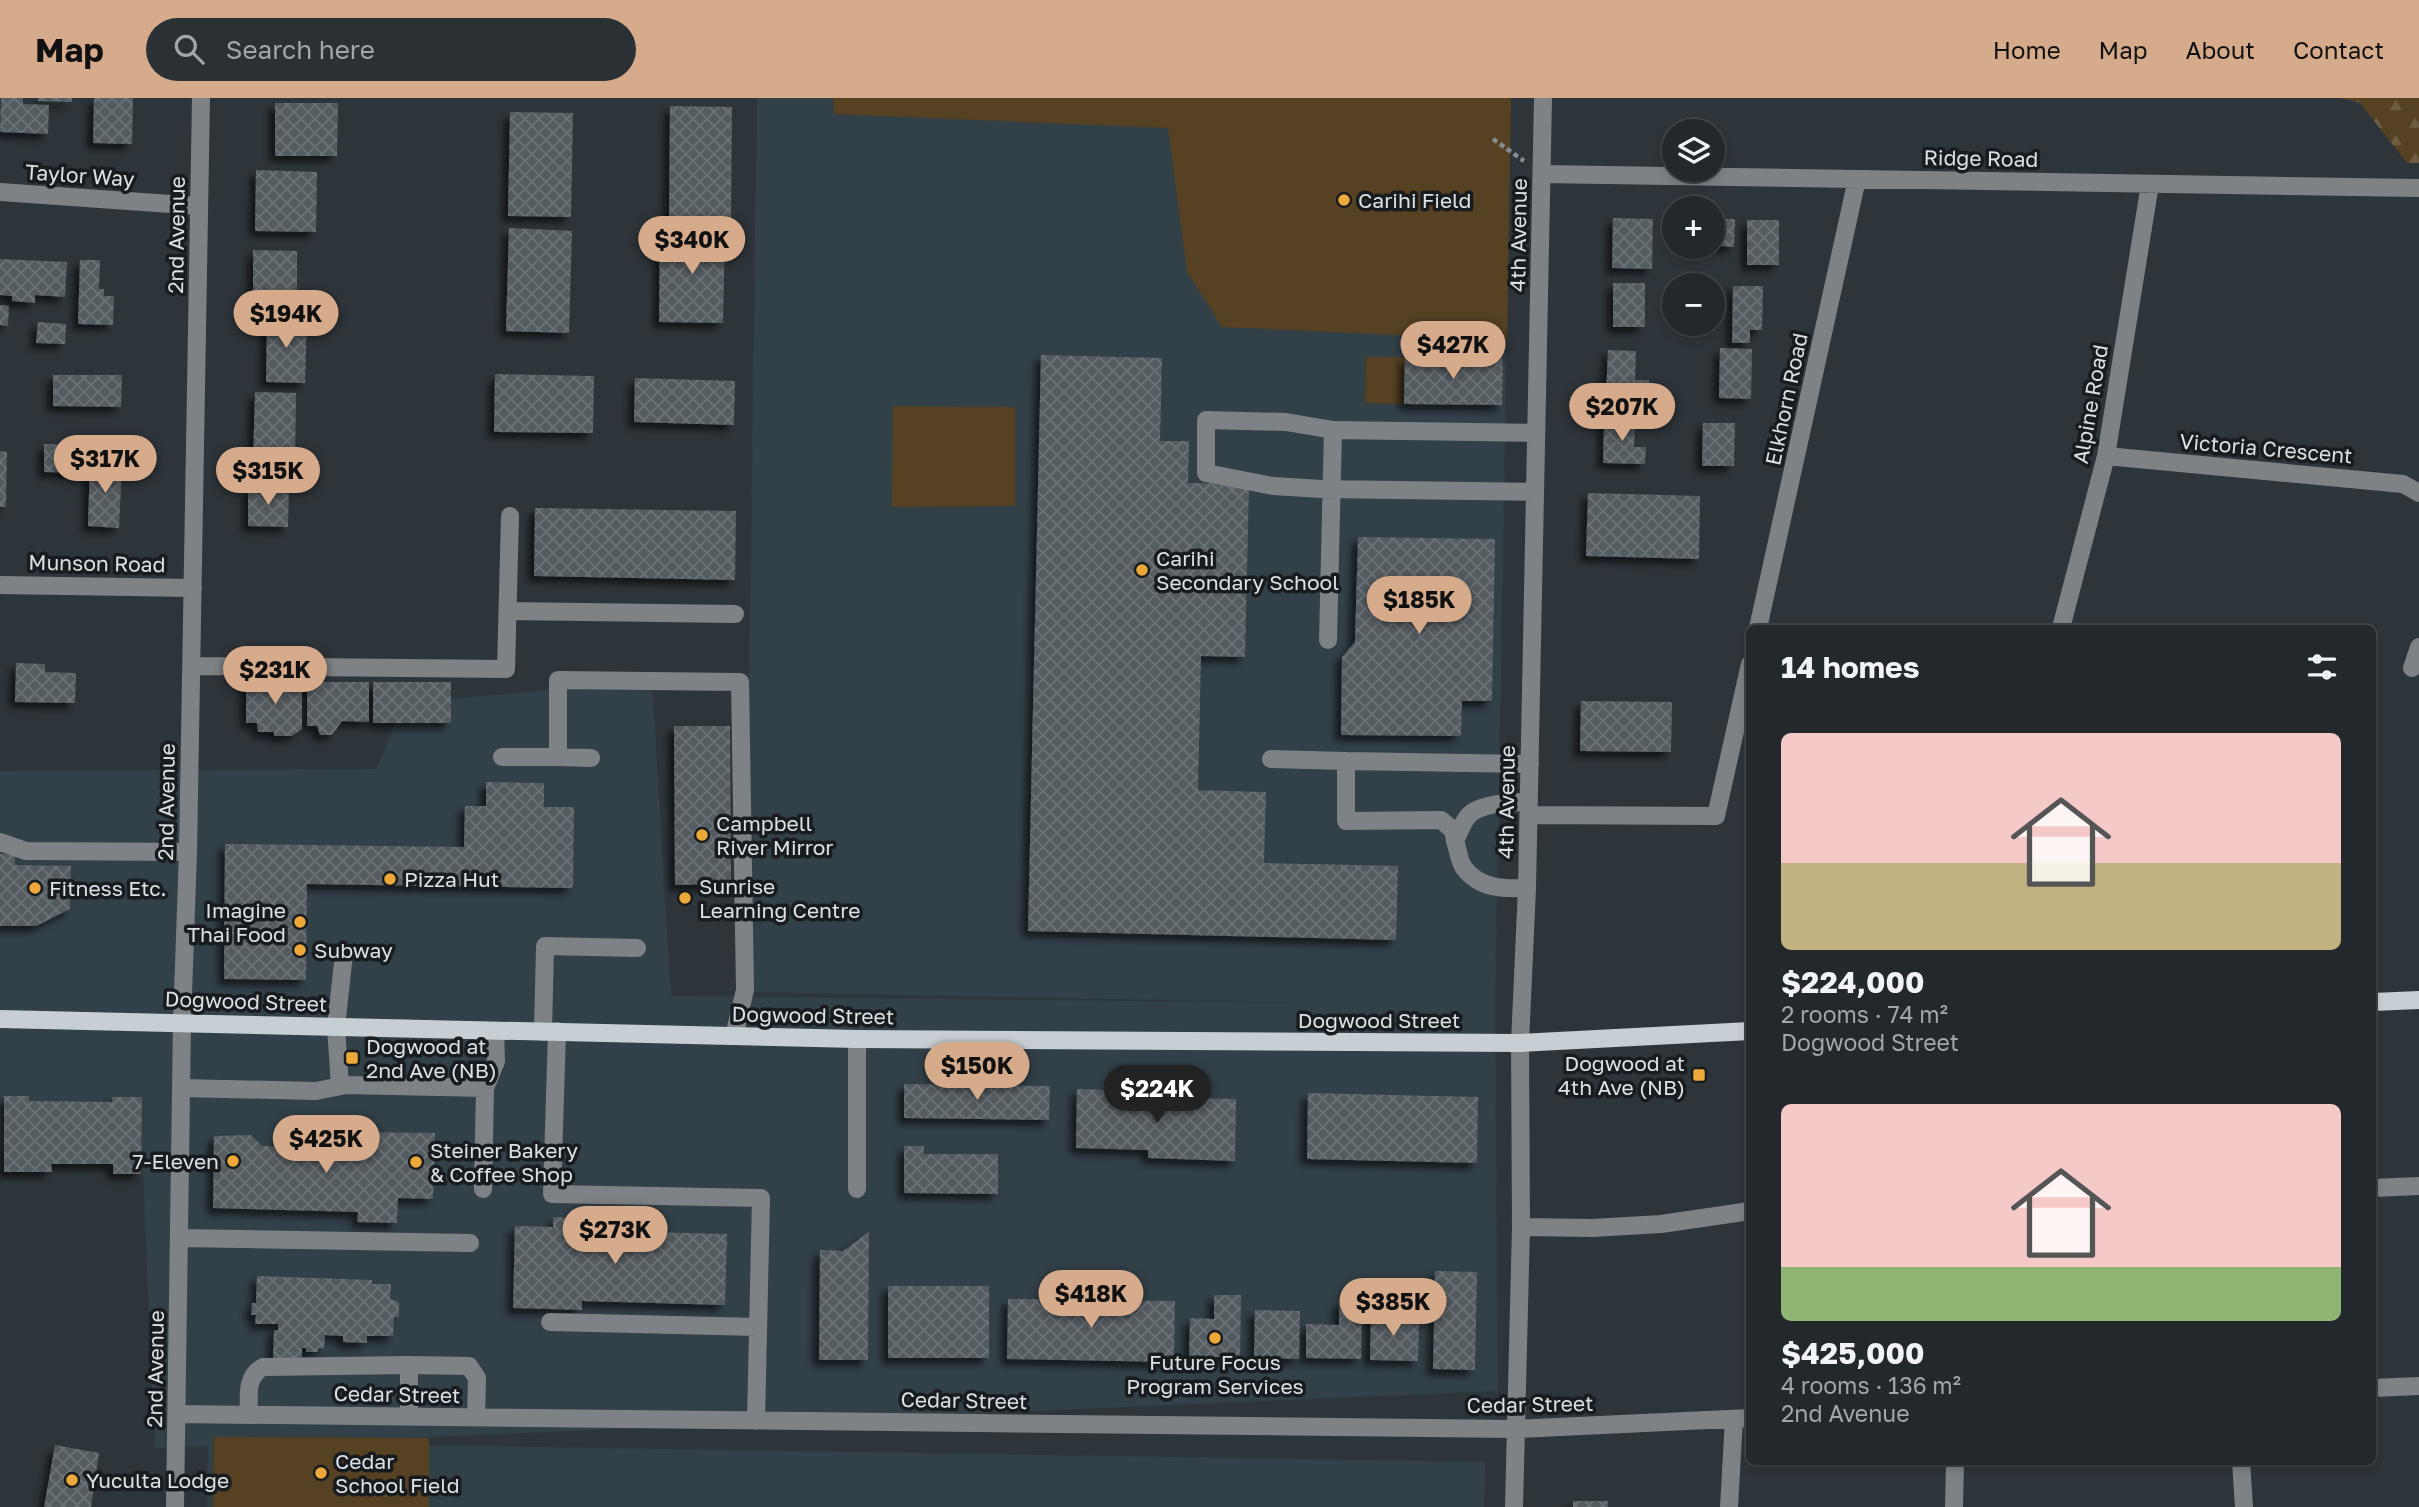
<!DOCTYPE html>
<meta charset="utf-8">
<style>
:root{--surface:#22282c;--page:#2a3034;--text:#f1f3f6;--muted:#a2a6a9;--line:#3f4448;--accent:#d6ab8b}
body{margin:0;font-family:"Golos Text",sans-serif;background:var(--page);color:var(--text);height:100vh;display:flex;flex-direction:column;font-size:26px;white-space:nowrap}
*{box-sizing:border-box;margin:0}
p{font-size:23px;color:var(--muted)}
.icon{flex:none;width:38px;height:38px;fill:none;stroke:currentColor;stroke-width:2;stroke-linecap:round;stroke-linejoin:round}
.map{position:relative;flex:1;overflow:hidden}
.side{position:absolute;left:1746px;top:527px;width:630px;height:840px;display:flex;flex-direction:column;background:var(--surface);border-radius:10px;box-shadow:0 4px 10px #0003,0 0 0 2px var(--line)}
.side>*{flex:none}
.fabs{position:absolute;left:1662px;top:21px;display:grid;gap:14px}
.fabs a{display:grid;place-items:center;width:63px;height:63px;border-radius:50%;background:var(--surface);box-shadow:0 4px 10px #0003,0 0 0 2px var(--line);font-size:35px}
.price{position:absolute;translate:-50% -60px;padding:0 16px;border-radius:24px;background:var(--accent);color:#111;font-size:23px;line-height:46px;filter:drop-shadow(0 2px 4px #0008)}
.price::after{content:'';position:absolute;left:50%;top:42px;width:21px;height:16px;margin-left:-10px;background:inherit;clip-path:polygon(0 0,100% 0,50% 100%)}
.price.selected{background:#222;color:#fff}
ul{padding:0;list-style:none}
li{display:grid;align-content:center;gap:14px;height:371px;padding:0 35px}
li span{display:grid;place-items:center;height:217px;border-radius:10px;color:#555}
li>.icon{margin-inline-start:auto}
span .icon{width:126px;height:126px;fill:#fffc;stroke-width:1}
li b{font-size:30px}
h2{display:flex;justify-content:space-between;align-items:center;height:84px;padding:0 35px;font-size:30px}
header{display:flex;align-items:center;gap:42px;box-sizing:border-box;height:98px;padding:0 35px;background:var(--accent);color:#111}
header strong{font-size:33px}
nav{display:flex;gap:38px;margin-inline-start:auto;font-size:24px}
.search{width:490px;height:63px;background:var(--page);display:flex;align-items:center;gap:18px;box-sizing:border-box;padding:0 24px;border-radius:38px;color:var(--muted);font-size:26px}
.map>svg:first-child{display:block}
</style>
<header>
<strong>Map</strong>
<div class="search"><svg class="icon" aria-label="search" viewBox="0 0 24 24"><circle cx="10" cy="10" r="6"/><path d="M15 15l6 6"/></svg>Search here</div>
<nav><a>Home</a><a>Map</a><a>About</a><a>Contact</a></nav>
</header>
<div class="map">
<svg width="2419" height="1409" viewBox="0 0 2419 1409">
<defs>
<pattern id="forest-firs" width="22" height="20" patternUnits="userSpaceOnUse" patternTransform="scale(1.75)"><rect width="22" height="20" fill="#564123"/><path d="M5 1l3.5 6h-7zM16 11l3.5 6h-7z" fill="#6e5c43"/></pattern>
<pattern id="building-cross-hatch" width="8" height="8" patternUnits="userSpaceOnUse" patternTransform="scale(1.75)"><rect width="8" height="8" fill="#545c61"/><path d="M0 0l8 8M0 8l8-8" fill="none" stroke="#6c7378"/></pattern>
<filter id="shadow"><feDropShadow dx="-6" dy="6" stdDeviation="3.5" flood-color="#0009"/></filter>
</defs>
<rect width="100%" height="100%" fill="#2e353a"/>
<path fill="#324048" d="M757 0H1511L1495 907 1498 1293 292 1345 1485 1364 1484 1409H207L208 1348 155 1350 142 1055H0V673L377 671 403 605 652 583 671 898 1321 905 745 894Z"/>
<path fill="url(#forest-firs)" d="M2341 0H2419V65H2407L2360 5Z"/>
<path fill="#564123" d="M833 0H1511L1507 242 1222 229 1187 174 1168 30 834 16Z
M1366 259H1405L1404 306 1365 305Z
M893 308 1015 309V408L892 409Z
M214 1339 429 1340V1409H213Z"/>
<path fill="url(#building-cross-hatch)" filter="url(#shadow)" d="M1 0H23V6L49 7 48 36 0 34Z
M38 0H72V4L38 3Z
M94 0H133L132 46 93 45Z
M275 5H338L337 58H275Z
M670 8 732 9 731 121H669Z
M510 14 573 15 571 119 508 118Z
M256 72 317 74 316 134 255 133Z
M1613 120 1653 121 1652 171 1612 170Z
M1720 121H1735L1734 149 1720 148Z
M1747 122H1779V167H1747Z
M509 130 572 133 569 235 506 233Z
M660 131 725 132 723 225 659 224Z
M253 152 297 153V214L253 213Z
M0 161 67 164 65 199 35 197V205L12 203V198L0 197Z
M80 162H100L99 191H104V198H114L113 227 78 226Z
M1613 185H1645V229H1613Z
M1733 188H1763L1762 232H1750V245H1732Z
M0 207 9 208 8 228 0 227Z
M267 220 307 221 305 285 266 284Z
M38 224 66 226 65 246 36 245Z
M1720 250 1752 251 1751 301 1719 300Z
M1608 252 1636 253 1635 282H1649L1648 300 1606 299Z
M1041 257 1162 260 1160 343H1189L1188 385 1249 386 1245 559 1201 558 1198 692 1266 694 1264 765 1398 768 1396 842 1028 833Z
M1405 259 1503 261 1502 307 1404 306Z
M495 276 594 278 593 335 494 334Z
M53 277H122L121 309 53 308Z
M635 280 735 283 734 327 634 324Z
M255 294 296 295 295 365 253 364Z
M1604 322H1635L1634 349H1646L1645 366 1603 365Z
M1703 325H1735L1734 368H1702Z
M44 346 85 347V375L44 374Z
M0 353 7 354 6 409H0Z
M90 365 122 366 119 430 88 428Z
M248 390H289L288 429 248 428Z
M1588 395 1700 398 1699 461 1586 458Z
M535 410 736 413 735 482 534 478Z
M1358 439 1495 441 1492 603H1462L1461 638 1341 637 1342 559 1355 544Z
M16 565 45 566V574L76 575 75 605 15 604Z
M246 582H302V631L292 638H274V634H258L257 625H246Z
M307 584H369V624L342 623 332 637H320L317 628H307Z
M373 584H451V625H373Z
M1581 603 1672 604 1671 654 1580 653Z
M674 628H730L731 786 675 787Z
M486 684 544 685V709H574L573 790 307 786 306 882 224 881 225 746 464 749 465 708H486Z
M0 756H15V767L71 768 70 811 36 828H0Z
M904 986 1050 988 1049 1022 904 1020Z
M1077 991 1151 993V999L1236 1001 1235 1063 1148 1060V1052L1076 1050Z
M1308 995 1478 999 1477 1065 1307 1061Z
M4 998H29V1003L112 1004V999H142L141 1076H113V1066H51L52 1074H4Z
M357 1034 435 1035 433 1101 398 1100 397 1125 357 1124 358 1114 213 1110 214 1038 251 1037 262 1048 342 1050Z
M904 1048H924V1056H998V1096L904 1095Z
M553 1119 610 1121V1133L727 1136 725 1207 582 1203V1212L513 1210 515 1128 553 1129Z
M869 1134 868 1262H819L820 1152 843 1153Z
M1435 1173 1477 1174 1475 1272 1433 1271Z
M257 1178 372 1182V1186H391L390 1201 399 1204V1219H394L393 1238H367V1245L343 1244V1238L325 1237 324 1251 318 1250V1254H306V1250H302V1261L273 1260 274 1232H278V1226H255L256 1217H251L252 1205H256Z
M888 1188H989V1260H888Z
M1214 1197H1241L1240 1259H1189L1190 1220 1214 1221Z
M1008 1201 1175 1203 1174 1264 1007 1261Z
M1339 1203 1362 1204 1361 1261 1306 1260V1226L1339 1227Z
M1371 1211H1391V1224L1419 1225 1418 1263 1370 1262Z
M1255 1212 1300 1213 1299 1261 1254 1260Z
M55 1347 99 1355 91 1409H44Z
M1573 1403H1608V1409H1573Z"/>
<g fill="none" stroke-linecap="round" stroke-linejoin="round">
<path stroke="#858b8f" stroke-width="4.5" stroke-dasharray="5 3.5" stroke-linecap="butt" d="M1493 41 1524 63"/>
<path stroke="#7e8284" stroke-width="18" d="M1542 76 2419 90
M0 94 199 108
M1333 332 1286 324 1206 322V375L1273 388 1322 391 1535 394
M2106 358 2403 386 2419 395
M0 487 193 490
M508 513 735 516
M1758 530 1857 81
M2061 530 2106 358 2150 86
M1328 542 1333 332 1536 335
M191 568 506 571 510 418
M2412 570 2419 549
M502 659H558
M591 660 558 659V582L740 584 745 892 734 938
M1271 661 1346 663
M1529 717 1716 718 1750 566
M1455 743 1453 732 1441 722 1346 723V663L1530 666
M0 744 26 753 188 754
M1527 790C1504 791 1480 791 1464 770 1459 763 1458 751 1455 743 1459 735 1463 723 1469 717 1481 705 1513 704 1529 704
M557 933 552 1096 761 1100 756 1323
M543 934 545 848 637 850
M857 941V1091
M340 988 336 929 343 865
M182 990 316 993 346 987 485 990 483 1091
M485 990 496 963 495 933
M2373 1090 2419 1088
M1521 1129 1592 1130 1661 1126 1750 1113
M180 1140 470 1145
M550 1224 758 1229
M2373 1290 2419 1288
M177 1316 1516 1331 1750 1320
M249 1317C249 1299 245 1279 263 1269L409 1267
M409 1319V1267L469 1268 477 1280 476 1320
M2241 1363 2244 1409
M175 1409 182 924 188 754 201 0
M1514 1409 1521 1129 1520 945 1527 790 1543 0
M1729 1409 1734 1321
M1954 1409 1955 1363"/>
<path stroke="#c8cfd4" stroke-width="18" d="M2373 904 2419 902
M0 921 857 941 1520 945 1750 933"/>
</g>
<g fill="#eca93a" stroke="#191c1e" stroke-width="2.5">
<circle cx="1344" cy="102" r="7"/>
<circle cx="1142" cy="472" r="7"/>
<circle cx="702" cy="737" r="7"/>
<circle cx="390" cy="781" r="7"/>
<circle cx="35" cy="790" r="7"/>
<circle cx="685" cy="800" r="7"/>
<circle cx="300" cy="824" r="7"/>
<circle cx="300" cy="852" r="7"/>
<rect x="345" y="953" width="14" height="14" rx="3.5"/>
<rect x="1692" y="970" width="14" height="14" rx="3.5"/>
<circle cx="233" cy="1063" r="7"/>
<circle cx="416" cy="1064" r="7"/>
<circle cx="1215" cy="1240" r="7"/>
<circle cx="321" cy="1375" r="7"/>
<circle cx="72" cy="1382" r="7"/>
</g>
<g text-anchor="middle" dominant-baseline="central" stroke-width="7" stroke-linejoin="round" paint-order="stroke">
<g font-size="21" fill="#dbe0e3" stroke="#191c1e">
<text transform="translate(1981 60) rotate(1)">Ridge Road</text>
<text transform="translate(80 77) rotate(4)">Taylor Way</text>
<text transform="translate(176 137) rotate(-89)">2nd Avenue</text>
<text transform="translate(1518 137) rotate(-89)">4th Avenue</text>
<text transform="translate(1786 301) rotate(-78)">Elkhorn Road</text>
<text transform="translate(2090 306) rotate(-80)">Alpine Road</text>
<text transform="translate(2266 350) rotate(5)">Victoria Crescent</text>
<text transform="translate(97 465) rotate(1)">Munson Road</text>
<text transform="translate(166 704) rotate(-89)">2nd Avenue</text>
<text transform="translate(1506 704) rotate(-89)">4th Avenue</text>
<text transform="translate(246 903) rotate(2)">Dogwood Street</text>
<text transform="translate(813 917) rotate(1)">Dogwood Street</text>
<text x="1379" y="922">Dogwood Street</text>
<text transform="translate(155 1271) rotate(-89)">2nd Avenue</text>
<text transform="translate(397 1296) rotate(1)">Cedar Street</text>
<text transform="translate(964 1302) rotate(1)">Cedar Street</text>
<text transform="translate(1530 1306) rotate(-1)">Cedar Street</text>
</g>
<g font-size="21" fill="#dbe0e3" stroke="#191c1e" text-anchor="start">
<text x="1358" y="102">Carihi Field</text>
<text x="1156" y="460">Carihi<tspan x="1156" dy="24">Secondary School</tspan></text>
<text x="716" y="725">Campbell<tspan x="716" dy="24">River Mirror</tspan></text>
<text x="404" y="781">Pizza Hut</text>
<text x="699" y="788">Sunrise<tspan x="699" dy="24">Learning Centre</tspan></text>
<text x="49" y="790">Fitness Etc.</text>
<text x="286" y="812" text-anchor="end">Imagine<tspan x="286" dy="24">Thai Food</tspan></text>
<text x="314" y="852">Subway</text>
<text x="366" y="948">Dogwood at<tspan x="366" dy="24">2nd Ave (NB)</tspan></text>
<text x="1685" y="965" text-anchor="end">Dogwood at<tspan x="1685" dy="24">4th Ave (NB)</tspan></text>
<text x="430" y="1052">Steiner Bakery<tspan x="430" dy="24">&amp; Coffee Shop</tspan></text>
<text x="219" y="1063" text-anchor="end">7-Eleven</text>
<text x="1215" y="1264" text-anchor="middle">Future Focus<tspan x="1215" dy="24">Program Services</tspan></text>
<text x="335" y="1363">Cedar<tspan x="335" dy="24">School Field</tspan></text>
<text x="86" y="1382">Yuculta Lodge</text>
</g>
</g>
</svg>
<div class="fabs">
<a><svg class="icon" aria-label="layers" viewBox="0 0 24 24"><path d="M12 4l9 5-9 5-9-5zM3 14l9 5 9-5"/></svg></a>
<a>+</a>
<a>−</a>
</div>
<b class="price" style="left:692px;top:178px">$340K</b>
<b class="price" style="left:286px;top:252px">$194K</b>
<b class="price" style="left:1453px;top:283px">$427K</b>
<b class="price" style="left:1622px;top:345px">$207K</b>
<b class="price" style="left:105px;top:397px">$317K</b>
<b class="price" style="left:268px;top:409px">$315K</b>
<b class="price" style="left:1419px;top:538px">$185K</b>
<b class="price" style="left:275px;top:608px">$231K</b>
<b class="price" style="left:977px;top:1004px">$150K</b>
<b class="price selected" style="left:1157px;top:1027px">$224K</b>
<b class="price" style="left:326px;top:1077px">$425K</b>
<b class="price" style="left:615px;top:1168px">$273K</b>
<b class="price" style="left:1091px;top:1232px">$418K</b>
<b class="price" style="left:1393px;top:1240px">$385K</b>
<section class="side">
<h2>14 homes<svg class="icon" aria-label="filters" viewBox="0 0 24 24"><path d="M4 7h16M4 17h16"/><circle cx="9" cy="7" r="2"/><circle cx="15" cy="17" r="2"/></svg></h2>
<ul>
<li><span style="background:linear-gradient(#f6c9c9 60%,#c2b280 0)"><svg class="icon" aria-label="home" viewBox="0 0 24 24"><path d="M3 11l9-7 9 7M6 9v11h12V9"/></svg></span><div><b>$224,000</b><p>2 rooms · 74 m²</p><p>Dogwood Street</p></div></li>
<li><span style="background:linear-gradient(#f6c9c9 75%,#8fb573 0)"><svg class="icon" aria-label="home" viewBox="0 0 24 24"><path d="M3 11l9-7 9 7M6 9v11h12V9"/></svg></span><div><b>$425,000</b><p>4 rooms · 136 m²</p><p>2nd Avenue</p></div></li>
</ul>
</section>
</div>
